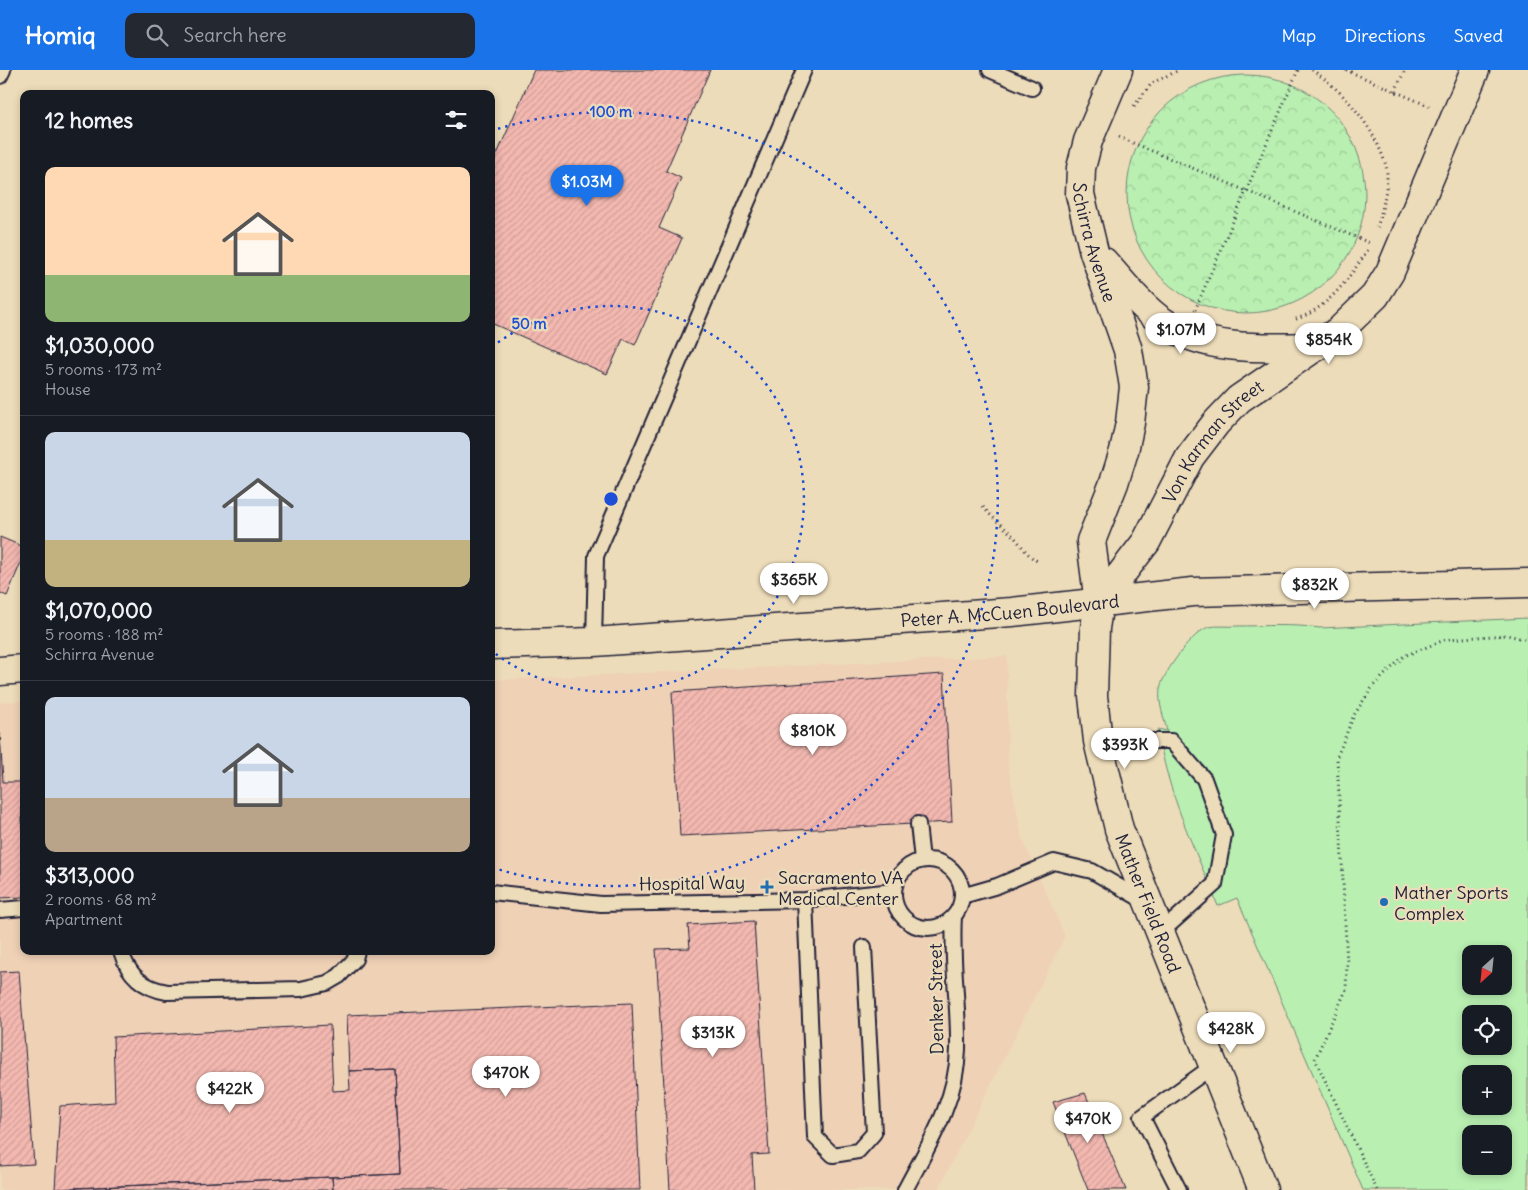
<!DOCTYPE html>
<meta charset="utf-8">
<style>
:root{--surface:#171b24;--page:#242831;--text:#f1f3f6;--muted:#9ea1a6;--line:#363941;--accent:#1a73e8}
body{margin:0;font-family:Delius,sans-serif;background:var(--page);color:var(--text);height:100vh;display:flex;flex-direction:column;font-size:19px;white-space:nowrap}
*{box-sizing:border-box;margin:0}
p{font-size:16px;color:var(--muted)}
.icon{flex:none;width:28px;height:28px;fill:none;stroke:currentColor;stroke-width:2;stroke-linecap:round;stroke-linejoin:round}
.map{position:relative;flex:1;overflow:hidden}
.details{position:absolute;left:20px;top:20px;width:475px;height:865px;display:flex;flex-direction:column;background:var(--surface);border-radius:10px;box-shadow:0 2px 8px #0003}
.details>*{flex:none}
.needle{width:32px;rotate:207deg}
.tools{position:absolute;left:1462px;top:875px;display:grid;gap:10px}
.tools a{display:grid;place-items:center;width:50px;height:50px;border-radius:10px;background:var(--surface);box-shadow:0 2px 8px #0003;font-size:25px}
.price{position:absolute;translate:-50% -42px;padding:0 11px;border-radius:18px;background:#fff;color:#222;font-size:16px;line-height:32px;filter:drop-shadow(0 1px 2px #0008)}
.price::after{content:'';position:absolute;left:50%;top:30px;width:15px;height:11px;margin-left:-8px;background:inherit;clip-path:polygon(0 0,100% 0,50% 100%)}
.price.active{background:var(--accent);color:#fff}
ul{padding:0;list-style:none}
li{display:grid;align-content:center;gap:10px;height:265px;padding:0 25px}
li+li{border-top:1px solid var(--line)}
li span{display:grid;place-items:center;height:155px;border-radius:10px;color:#555}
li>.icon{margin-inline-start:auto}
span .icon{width:90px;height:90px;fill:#fffc;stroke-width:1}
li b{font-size:21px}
h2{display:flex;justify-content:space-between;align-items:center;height:60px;padding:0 25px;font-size:21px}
header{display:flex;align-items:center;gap:30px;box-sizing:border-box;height:70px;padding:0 25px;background:var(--accent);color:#fff}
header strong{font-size:24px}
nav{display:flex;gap:28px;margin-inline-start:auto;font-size:18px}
.search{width:350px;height:45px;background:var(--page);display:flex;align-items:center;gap:12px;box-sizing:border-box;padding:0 18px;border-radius:10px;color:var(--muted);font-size:19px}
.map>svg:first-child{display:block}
</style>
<header>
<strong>Homiq</strong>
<div class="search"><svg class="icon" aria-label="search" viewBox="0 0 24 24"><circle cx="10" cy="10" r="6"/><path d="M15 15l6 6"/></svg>Search here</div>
<nav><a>Map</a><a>Directions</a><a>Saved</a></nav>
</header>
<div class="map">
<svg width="1528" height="1120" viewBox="0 0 1528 1120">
<defs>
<pattern id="park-crowns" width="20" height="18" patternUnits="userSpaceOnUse" patternTransform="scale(1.25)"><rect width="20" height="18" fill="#b9efb1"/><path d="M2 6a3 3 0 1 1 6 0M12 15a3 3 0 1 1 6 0" fill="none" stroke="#9fcd99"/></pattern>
<pattern id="building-hatch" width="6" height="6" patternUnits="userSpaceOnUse" patternTransform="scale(1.25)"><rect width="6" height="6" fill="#f3b8b0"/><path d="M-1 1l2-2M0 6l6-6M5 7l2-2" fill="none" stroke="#d09e98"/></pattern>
</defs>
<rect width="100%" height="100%" fill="#eddcb9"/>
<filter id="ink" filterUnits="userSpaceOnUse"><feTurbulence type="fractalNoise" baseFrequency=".02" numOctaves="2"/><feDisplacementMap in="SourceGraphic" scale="10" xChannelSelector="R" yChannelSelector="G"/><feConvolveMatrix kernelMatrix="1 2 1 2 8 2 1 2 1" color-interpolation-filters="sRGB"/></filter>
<g filter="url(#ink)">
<path fill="#efd1b6" d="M1007 586 1008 695 1022 768 1065 866 938 1120H0V632L24 631V881H491V610Z"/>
<path fill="url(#park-crowns)" stroke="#6e8876" d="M1127 124a119 119 0 1 1 238 0a119 119 0 1 1-238 0Z"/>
<path fill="#b9efb1" stroke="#6e8876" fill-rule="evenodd" d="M1528 548V1120H1363L1237 828 1218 836C1195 779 1166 721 1158 659L1167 661C1164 648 1158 633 1160 619 1162 604 1193 561 1209 557 1217 555 1227 557 1236 556 1264 556 1292 554 1320 558ZM1471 884H1504V916H1471ZM1471 944H1504V976H1471ZM1471 1004H1504V1036H1471ZM1471 1064H1504V1096H1471Z"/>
<path fill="url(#building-hatch)" stroke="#22223b" d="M534 0H710L666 101 681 108 659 158 682 168 635 275 623 269 607 304 491 253V98Z
M0 467 24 477V485L7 526 0 523Z
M944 604 952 752 680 766 672 622Z
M0 663 3 712H21L24 827 0 828Z
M754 851 769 1084 752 1085 754 1120H670L656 879 690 878 688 855Z
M19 901 34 1094 0 1096V902Z
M632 933 640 1120H333L332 1107 400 1104 395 999 349 1001 347 945Z
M330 955 333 1021 350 1020 349 1001 395 999 400 1104 55 1119 60 1036 115 1032 113 967Z
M1085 1023 1126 1120H1088L1053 1032Z
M332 1107 333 1120H71V1118Z"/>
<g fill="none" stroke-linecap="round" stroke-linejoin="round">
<g stroke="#22223b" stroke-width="18">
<path id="lane" d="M990 0 1032 18
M0 6 3 0
M594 572 596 486 804 0
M1098 671H1171L1204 709 1224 765 1215 814 1160 863
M918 754 922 790
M894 824a34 34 0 1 1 68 0a34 34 0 1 1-68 0Z
M491 822 601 834 805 830 894 821
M962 826 997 816 1054 792 1092 801 1146 832
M805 830 815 1067 833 1085 858 1081 874 1063 864 877
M0 840 24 838
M121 881C128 905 143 918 167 922L301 919 327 913 339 906 355 889 357 881
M905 1120C928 1076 957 1031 958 979 959 935 951 891 954 846
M1179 1120 1142 1047 1213 996"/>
</g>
<g stroke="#22223b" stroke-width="31">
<g id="street">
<path id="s1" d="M491 575 594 572 1012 542 1193 522 1528 513"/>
<path d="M0 601 24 599"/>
</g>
</g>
<g stroke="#22223b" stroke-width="31">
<g id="secondary">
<path id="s2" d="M1118 0 1088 71 1081 98 1080 124 1094 182 1128 280 1134 317 1130 353 1124 381 1114 413 1091 471 1099 533 1095 558 1093 626 1098 671 1119 759 1263 1120"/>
<path d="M1104 192C1121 211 1142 238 1163 252 1207 282 1266 278 1316 277"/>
<path id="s3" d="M1099 533 1146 472 1190 387 1216 353 1239 329 1340 260 1375 226 1390 202 1475 0"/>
</g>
</g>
<path stroke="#22223b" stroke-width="3" stroke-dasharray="1 4" stroke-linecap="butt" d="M1312 0C1345 22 1375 58 1386 96 1390 112 1381 145 1376 161
M1346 0 1431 37
M1395 21 1405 0
M1134 36 1152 13 1179 0
M1119 67 1372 174
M1195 240 1298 0
M1296 249C1329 239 1351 205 1369 178
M983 437C993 449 1005 457 1015 468 1023 477 1027 485 1037 491
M1377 1120 1315 989 1346 920 1347 894 1337 687 1354 645 1373 616 1404 586 1447 569 1507 565 1528 570"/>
<use href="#lane" stroke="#eddcb9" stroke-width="14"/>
<use href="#street" stroke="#eddcb9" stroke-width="28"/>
<use href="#secondary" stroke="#eddcb9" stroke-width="28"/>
</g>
</g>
<g fill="none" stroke="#1d4ed8" stroke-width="2.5" stroke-dasharray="2.5 5">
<path d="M492 277A193 193 0 1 1 492 581"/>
<path d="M491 61A387 387 0 1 1 491 797"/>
</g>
<g fill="#1f6fb2" stroke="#eddcb9" stroke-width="2">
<path d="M764.5 809.5h5v5h5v5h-5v5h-5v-5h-5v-5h5z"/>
<circle cx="1384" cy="832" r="5"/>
</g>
<g text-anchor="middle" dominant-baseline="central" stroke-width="4.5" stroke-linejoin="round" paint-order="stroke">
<g font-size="18" fill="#22223b" stroke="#eddcb9">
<text stroke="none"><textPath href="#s2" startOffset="181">Schirra Avenue</textPath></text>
<text stroke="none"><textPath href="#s3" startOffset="199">Von Karman Street</textPath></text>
<text stroke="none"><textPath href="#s1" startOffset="520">Peter A. McCuen Boulevard</textPath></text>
<text transform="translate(692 813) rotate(-1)">Hospital Way</text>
<text stroke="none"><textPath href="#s2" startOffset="864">Mather Field Road</textPath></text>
<text transform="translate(936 929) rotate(-91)">Denker Street</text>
</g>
<g font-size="18" fill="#22223b" stroke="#eddcb9" text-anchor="start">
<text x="778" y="807">Sacramento VA<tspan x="778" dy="21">Medical Center</tspan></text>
<text x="1394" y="822">Mather Sports<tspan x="1394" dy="21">Complex</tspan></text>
</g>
</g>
<circle cx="611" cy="429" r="8" fill="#1d4ed8" stroke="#eddcb9" stroke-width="2.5"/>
<g font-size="15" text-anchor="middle" font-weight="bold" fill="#1d4ed8" stroke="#eddcb9" stroke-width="4.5" stroke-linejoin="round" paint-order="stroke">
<text x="611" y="47">100 m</text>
<text x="529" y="259">50 m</text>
</g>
</svg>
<div class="tools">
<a><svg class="needle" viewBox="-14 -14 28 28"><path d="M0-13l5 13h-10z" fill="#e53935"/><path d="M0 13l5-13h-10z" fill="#9ea1a6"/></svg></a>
<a><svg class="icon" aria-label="locate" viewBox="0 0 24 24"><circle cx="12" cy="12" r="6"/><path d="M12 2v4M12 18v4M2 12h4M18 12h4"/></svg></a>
<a>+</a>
<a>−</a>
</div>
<b class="price active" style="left:587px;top:137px">$1.03M</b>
<b class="price" style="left:1181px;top:285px">$1.07M</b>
<b class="price" style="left:1329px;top:295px">$854K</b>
<b class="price" style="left:794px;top:535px">$365K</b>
<b class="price" style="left:1315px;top:540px">$832K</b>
<b class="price" style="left:813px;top:686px">$810K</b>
<b class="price" style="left:1125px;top:700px">$393K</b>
<b class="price" style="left:1231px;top:984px">$428K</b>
<b class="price" style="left:713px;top:988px">$313K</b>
<b class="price" style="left:506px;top:1028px">$470K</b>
<b class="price" style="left:230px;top:1044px">$422K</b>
<b class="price" style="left:1088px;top:1074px">$470K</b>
<section class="details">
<h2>12 homes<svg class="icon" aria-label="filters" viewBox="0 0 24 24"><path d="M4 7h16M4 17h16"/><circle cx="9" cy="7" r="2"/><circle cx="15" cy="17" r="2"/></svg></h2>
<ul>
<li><span style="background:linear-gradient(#ffd9b3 70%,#8fb573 0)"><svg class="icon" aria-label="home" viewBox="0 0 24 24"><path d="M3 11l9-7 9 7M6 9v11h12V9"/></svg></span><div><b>$1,030,000</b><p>5 rooms · 173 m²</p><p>House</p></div></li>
<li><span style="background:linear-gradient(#c9d6e8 70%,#c2b280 0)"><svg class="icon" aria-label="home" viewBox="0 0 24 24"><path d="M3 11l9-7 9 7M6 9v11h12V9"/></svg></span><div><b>$1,070,000</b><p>5 rooms · 188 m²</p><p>Schirra Avenue</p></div></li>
<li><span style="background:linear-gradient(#c9d6e8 65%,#b9a48a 0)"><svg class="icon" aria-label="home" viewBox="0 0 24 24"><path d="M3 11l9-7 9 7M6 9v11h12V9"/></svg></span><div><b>$313,000</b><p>2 rooms · 68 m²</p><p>Apartment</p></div></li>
</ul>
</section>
</div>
